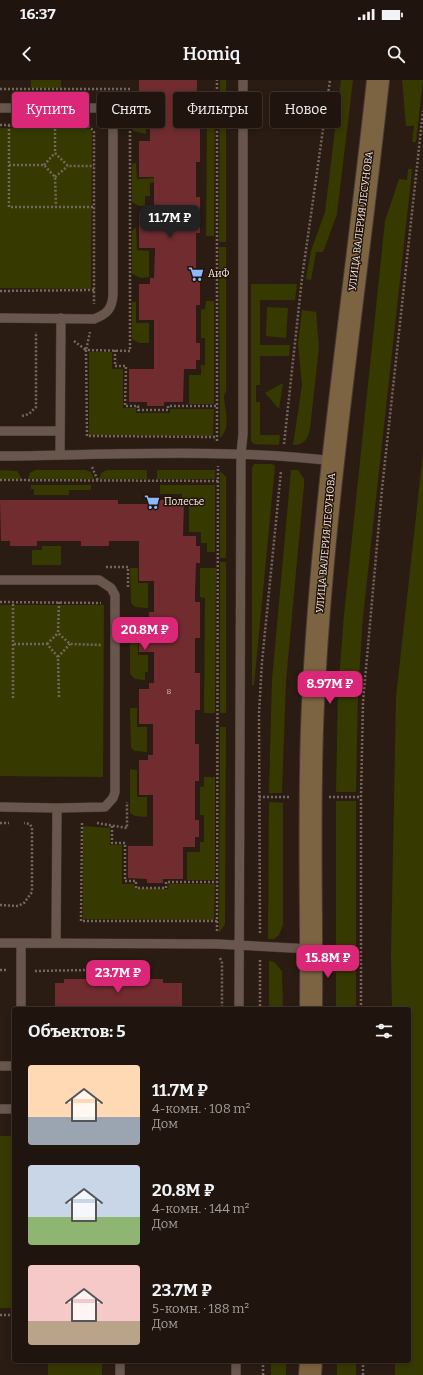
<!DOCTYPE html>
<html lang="ru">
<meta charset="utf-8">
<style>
:root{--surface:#20150e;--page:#281e17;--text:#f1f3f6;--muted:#a29f9e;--line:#3d342e;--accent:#db2777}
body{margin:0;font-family:Bitter,serif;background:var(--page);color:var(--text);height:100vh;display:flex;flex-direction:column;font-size:15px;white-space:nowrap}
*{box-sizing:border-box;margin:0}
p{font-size:13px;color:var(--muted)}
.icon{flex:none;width:22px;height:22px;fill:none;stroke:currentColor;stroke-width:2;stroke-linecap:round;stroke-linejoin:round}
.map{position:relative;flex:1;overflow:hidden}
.panel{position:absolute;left:12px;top:927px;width:399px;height:356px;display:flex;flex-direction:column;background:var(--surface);border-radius:4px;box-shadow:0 2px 6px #0003,0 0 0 1px var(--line)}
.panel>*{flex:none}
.hud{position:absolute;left:12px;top:12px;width:399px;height:36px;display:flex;gap:8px}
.price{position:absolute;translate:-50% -34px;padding:0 9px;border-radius:8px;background:var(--accent);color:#fff;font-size:13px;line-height:26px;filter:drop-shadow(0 1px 2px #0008)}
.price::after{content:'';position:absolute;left:50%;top:24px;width:12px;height:9px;margin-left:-6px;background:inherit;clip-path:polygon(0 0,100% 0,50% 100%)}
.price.current{background:#222;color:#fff}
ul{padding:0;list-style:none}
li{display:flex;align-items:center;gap:12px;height:100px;padding:0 16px}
li span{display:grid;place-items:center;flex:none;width:112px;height:80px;border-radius:4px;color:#555}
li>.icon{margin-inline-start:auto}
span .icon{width:48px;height:48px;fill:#fffc;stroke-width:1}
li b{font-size:17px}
h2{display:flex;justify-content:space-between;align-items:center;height:48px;padding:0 16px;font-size:17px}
.tag{padding:0 14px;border-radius:4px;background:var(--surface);box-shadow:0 2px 6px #0003,0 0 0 1px var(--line);font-size:14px;line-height:36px}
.tag.current{background:var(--accent);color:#fff}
.status{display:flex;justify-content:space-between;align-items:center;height:28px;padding:0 20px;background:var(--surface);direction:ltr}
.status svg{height:11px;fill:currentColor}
header{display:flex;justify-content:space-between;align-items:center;height:52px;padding:0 16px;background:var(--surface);font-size:18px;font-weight:600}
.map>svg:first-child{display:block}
</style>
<div class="status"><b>16:37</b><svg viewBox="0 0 49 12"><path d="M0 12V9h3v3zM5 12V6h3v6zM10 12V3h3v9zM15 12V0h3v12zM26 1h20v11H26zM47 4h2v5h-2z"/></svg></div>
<header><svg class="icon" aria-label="back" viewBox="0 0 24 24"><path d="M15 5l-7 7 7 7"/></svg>Homiq<svg class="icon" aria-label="search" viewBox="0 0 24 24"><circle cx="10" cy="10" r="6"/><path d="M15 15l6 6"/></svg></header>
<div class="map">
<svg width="423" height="1295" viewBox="0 0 423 1295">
<rect width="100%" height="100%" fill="#2b1c13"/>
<path fill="#363900" d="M31 0H61V8H31Z
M220 0H226V162H219Z
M341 0H353L337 134 323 172H316L311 200 306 199 311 171 325 132Z
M402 0H423L416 62H412L414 46H406Z
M202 11H215L214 156H206L207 41H202Z
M133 22H136V34H149V45H146V54L133 51Z
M0 48 90 49 92 53 91 209 0 208Z
M134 83H136L137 99 154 98V102L150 103V116H145V126H139L132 122V85Z
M408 89H412L411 100 363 537 358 613 356 712H336L338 612 344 535 385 141 399 99 407 100Z
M135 148H136L137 170 149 171V197L141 198 132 194V151Z
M219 167H226V312L224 315C224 328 232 347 220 358Z
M251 204H297L295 220H260V265H290L289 276H260V305H256V322H260V355H280L279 365 254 364 251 361Z
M206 221H214V324H189V295H201V285H205V258H201V230L205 229Z
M132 222H136V243H149V263H139L132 259Z
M267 227 288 228 286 258 266 256Z
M302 230 316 232 319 267 310 349C308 359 304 365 293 365L302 305 298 264Z
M89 272H112V289H123V328H136V333H170V329H214L213 356 89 355Z
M283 303 279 329 265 313Z
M423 373V1295H395V1281H409V929H392L391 875 396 617Z
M254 384H272L275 386 254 605H252V388Z
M0 390 17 391 22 399H0Z
M35 390H85L91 392 94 399H28L30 393Z
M107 390H147V399H99L101 393Z
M157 390H215V399H157Z
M291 390H298L304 399V405L286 601 282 713H269L272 600Z
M220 391 226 397V478H220Z
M31 405H91V410H69V415H34V409H31Z
M160 405H215V472H207V463H201V452H189V421L182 420V414H160Z
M42 466H61V485H32V470H42Z
M220 482H226V633H220Z
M130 488H138V503H148V528L135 527 131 523Z
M200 488H216L215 633H204L205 518 200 517Z
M0 525H104L103 697 0 696Z
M130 559H138V575H148V592H145V600L135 599 130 594Z
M130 628H137V647H147V672L135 671 131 668Z
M220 647H226L225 844 219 853Z
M130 689 137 690V717H147V737L135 736 130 733Z
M204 697H215V800H187V772H200V762H204V735H200V707L204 706Z
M336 721H356V929H336Z
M269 722 283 723V845L279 855 274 859H268Z
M83 746 110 748V765H122V804H134V808L168 809 169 804H215L214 840 83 839Z
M269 881 274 882 282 891 283 929H269Z
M0 1056H14V1228H0Z
M48 1281H102V1295H48Z
M271 1281H286V1295H271Z
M337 1281H356V1295H337Z"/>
<path fill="#702c2e" d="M139 0H197L196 45H200V82H196V117H200V153H196V189H200V225H196V263H200V280H196V289H184L183 322H164V326H147V322H129V289H154V240H139V204H150V198H154L155 168H139V132H150V127H154V97H139V61H150V31H139Z
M0 420H118V424H147V420H165V424H184L183 456H196V466H200V483H196L195 513V522H200V558H195V593H200V630H195V664H199V701H195V740H199V757H195V767H183V799H163V803H147V799L128 798V766H153V715H139V680H148V675H153V644H139V609H149V603H154V572H139V537H149V532H154V501H139V461H109V466H81V461H37V466H10V461H1Z
M64 899H163V903H182V929H55V903H64Z"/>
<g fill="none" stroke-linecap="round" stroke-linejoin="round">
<g stroke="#463935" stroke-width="10">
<path id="lane" d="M0 28H100C112 35 113 41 113 54V215C112 229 107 234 94 239L0 238
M0 351H60
M60 375 61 238
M0 376C111 375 223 368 334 381
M0 500H99L111 508 115 515V712L113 718 105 727 57 728 56 863
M0 727 57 728
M0 863H21V929
M21 863 217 864 311 869
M239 929 241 374 243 354V0
M0 986H14
M0 1029H14
M120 1295V1281
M236 1295V1281"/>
</g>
<g stroke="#463935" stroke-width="24">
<path id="secondary" d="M311 929C312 828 308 726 313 624 323 415 356 208 378 0
M310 1295 311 1281"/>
</g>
<path stroke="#75675f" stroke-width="2.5" stroke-dasharray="2 2" stroke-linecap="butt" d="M0 9H130V271L86 270 87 356 217 357
M0 45 88 46 94 51V224
M9 45V127H94
M55 45V73L68 86H94
M9 85H44L55 97 56 127
M44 85 55 73
M55 97 68 86
M0 211 94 210
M74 261 86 270 90 252
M115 270V286H126L125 326H138V330H168V326H217
M22 336 29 334 36 327V252
M217 361V0
M284 364 302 198 330 0
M92 387 98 401
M0 400 218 401
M106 487H128V509
M0 522 101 523
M59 522 58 553 70 564 102 565
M14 564H47L58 577 59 617
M47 564 58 553
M58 577 70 564
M13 618V522
M259 717H290
M329 717H361
M0 743H9
M82 743 81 841H217
M97 743 127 748V722
M112 746V763H125V801H136V808H166V802H217
M0 825 18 826 24 823 32 812V748L30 744 24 743
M217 851 218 386
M260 853 259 633 262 582 281 391
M220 878 222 883V929
M260 880V929
M0 890H8
M35 891 88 890
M361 929V717L363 622 382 409 423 31
M0 1235H14
M263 1295V1281
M363 1295V1281"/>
<use href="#lane" stroke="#69574d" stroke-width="9"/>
<use href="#secondary" stroke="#7c6341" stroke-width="22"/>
</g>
<defs>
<g id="supermarket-bare" transform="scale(1.2)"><path d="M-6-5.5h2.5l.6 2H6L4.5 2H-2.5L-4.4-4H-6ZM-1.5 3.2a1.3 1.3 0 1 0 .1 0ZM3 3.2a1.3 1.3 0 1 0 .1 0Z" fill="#8db9fc" stroke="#21130a" stroke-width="2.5" paint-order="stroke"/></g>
</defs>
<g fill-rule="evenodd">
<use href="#supermarket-bare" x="196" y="194"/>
<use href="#supermarket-bare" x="152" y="422"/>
</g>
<g text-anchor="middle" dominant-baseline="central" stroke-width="3" stroke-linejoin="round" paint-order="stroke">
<g font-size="8" fill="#d7beba">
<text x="169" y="611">8</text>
</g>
<g font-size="10" fill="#f9eee8" stroke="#21130a">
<text transform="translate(361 141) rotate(-83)">УЛИЦА ВАЛЕРИЯ ЛЕСУНОВА</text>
<text transform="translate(326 463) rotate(-85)">УЛИЦА ВАЛЕРИЯ ЛЕСУНОВА</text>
</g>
<g font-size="10" fill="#f9eee8" stroke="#21130a" text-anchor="start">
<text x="208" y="194">АиФ</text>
<text x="164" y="422">Полесье</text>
</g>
</g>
</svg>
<b class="price current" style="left:170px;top:159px">11.7M ₽</b>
<b class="price" style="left:145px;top:571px">20.8M ₽</b>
<b class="price" style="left:330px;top:625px">8.97M ₽</b>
<b class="price" style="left:328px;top:899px">15.8M ₽</b>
<b class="price" style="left:118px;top:914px">23.7M ₽</b>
<div class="hud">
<a class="tag current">Купить</a>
<a class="tag">Снять</a>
<a class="tag">Фильтры</a>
<a class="tag">Новое</a>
</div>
<section class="panel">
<h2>Объектов: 5<svg class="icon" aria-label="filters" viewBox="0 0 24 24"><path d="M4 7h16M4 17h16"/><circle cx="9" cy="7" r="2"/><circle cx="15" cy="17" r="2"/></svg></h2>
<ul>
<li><span style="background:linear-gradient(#ffd9b3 65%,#9aa5b1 0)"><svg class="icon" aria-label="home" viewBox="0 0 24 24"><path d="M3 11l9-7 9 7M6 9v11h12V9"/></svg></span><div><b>11.7M ₽</b><p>4-комн. · 108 m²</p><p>Дом</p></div></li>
<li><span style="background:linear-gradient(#c9d6e8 65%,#8fb573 0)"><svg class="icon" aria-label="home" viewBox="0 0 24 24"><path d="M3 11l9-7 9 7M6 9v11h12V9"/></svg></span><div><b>20.8M ₽</b><p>4-комн. · 144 m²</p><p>Дом</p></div></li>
<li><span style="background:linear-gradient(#f6c9c9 70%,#b9a48a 0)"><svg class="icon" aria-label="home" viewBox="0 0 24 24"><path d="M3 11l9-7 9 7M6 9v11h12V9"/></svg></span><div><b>23.7M ₽</b><p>5-комн. · 188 m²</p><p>Дом</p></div></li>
</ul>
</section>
</div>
